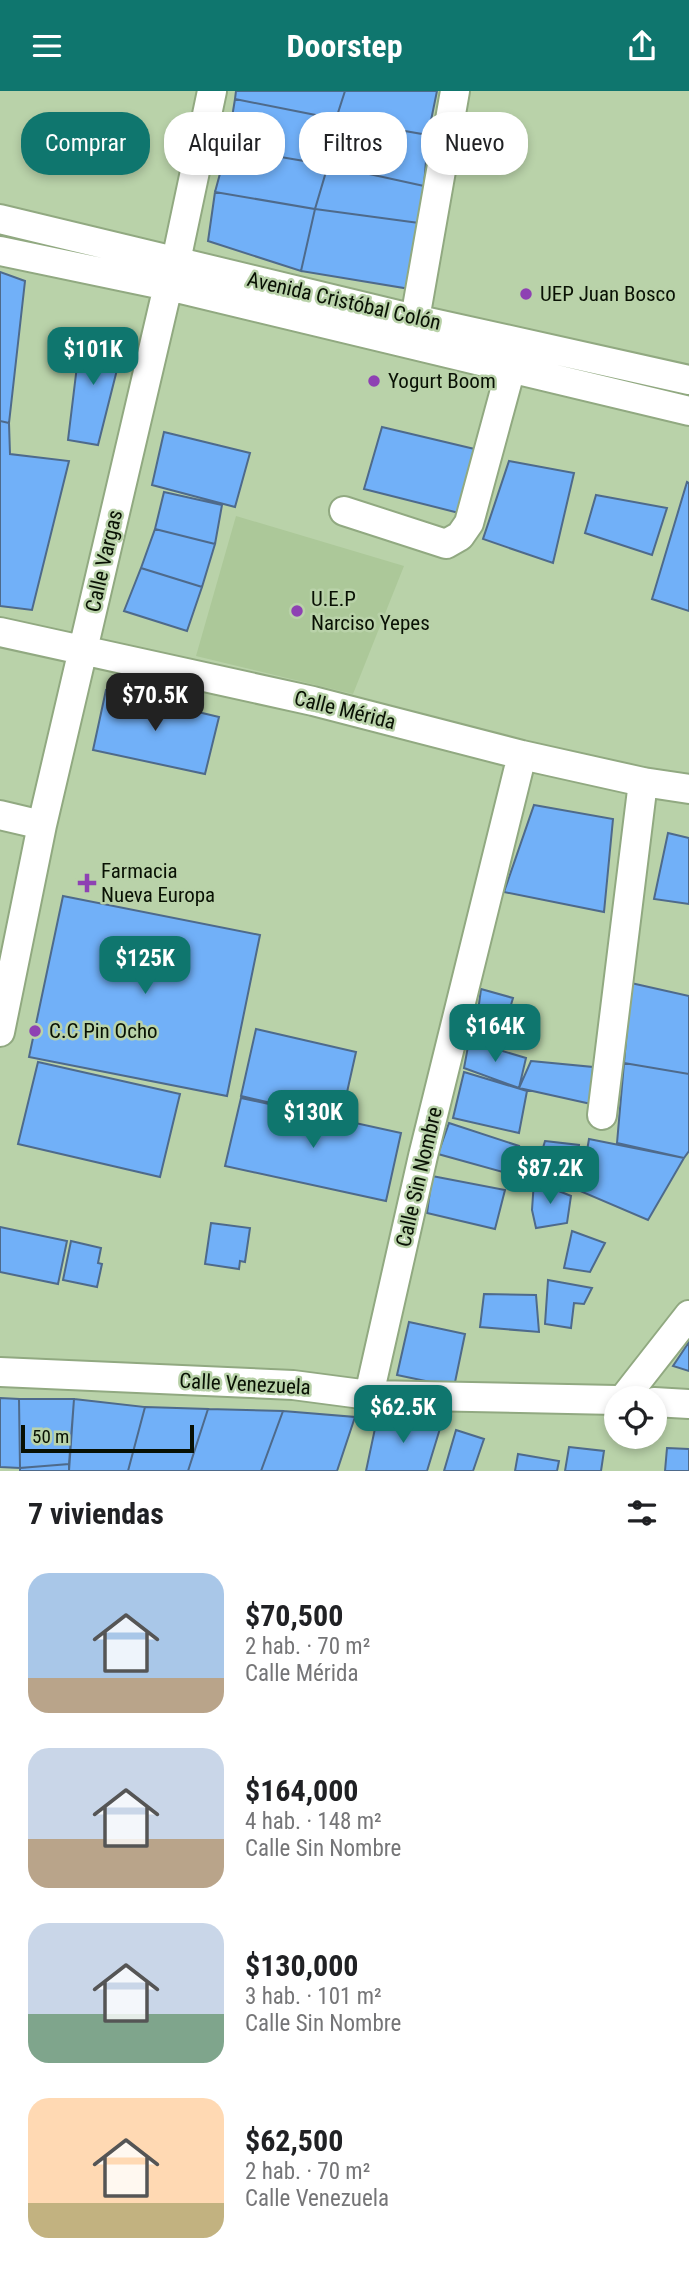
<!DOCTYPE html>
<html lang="es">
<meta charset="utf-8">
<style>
:root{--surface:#fff;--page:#f6f6f6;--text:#202124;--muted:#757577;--accent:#0f766e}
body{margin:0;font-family:"Roboto Condensed",sans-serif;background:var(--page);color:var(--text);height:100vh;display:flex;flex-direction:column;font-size:26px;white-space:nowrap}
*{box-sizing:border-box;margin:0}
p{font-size:23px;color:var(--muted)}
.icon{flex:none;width:38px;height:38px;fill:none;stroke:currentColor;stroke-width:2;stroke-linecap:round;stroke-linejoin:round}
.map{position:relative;height:1380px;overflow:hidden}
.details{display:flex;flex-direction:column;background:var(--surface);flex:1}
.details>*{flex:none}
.top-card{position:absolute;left:21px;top:21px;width:648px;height:63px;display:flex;gap:14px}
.fabs{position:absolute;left:604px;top:1295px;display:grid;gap:14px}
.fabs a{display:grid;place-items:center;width:63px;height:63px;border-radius:50%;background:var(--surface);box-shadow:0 4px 10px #0003;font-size:35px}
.scale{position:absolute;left:21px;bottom:18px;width:173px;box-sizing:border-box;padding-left:7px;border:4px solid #091104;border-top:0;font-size:19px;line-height:24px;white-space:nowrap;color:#091104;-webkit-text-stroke:5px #b9d2a9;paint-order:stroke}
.price{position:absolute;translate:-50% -60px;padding:0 16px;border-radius:14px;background:var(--accent);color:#fff;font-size:23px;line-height:46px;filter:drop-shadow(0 2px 4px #0008)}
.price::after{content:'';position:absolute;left:50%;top:42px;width:21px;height:16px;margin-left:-10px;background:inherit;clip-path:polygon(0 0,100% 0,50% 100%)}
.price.active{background:#222;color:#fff}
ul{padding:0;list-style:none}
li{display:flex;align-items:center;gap:21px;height:175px;padding:0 28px}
li span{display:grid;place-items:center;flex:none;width:196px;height:140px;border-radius:21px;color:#555}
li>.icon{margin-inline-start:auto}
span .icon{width:84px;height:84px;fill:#fffc;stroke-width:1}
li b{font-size:30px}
h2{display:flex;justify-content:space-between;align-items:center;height:84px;padding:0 28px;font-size:30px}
.tag{padding:0 24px;border-radius:28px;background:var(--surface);box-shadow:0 4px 10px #0003;font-size:24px;line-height:63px}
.tag.active{background:var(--accent);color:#fff}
header{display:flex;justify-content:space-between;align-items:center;height:91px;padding:0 28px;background:var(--accent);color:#fff;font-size:32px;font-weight:700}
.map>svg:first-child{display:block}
</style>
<header><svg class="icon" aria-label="menu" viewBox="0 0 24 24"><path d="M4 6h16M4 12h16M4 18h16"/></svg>Doorstep<svg class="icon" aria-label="share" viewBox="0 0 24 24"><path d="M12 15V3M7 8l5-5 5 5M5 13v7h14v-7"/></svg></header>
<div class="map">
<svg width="689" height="1380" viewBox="0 0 689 1380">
<rect width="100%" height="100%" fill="#b9d2a9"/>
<path fill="#acc899" d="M236 425 404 475 353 603 196 565Z"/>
<path fill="#71b0f8" stroke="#4e6a8b" stroke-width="2" d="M236 0H345L336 28 235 8Z
M345 0H437L428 44 336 28Z
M235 8 336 28 328 74 227 57Z
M336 28 428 44 424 95 328 74Z
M227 57 328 74 315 118 215 101Z
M328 74 424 95 419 132 315 118Z
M215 101 315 118 301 180 208 150Z
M315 118 419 132 410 198 301 180Z
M0 181 25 190 9 332 0 330Z
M81 242 124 251 98 354 68 349Z
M0 330 9 332 10 363 69 370 32 519 0 515Z
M382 336 483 360 463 423 364 398Z
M164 341 250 362 235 416 152 394Z
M509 370 574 382 553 472 483 448Z
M687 391 689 392V520L652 508Z
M164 401 222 414 215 453 155 438Z
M596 404 667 417 652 464 585 442Z
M155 438 215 453 202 496 141 477Z
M141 477 202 496 187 540 124 520Z
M106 599 219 626 205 683 93 659Z
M534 714 613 728 604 821 504 801Z
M668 742 689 747V813L654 808Z
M63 805 260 844 227 1005 29 966Z
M631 892 689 905V983L624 972Z
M481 898 513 907 504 938 477 928Z
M256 938 356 961 341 1028 241 1005Z
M469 950 526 967 519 997 464 977Z
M531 970 593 976 591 1013 519 997Z
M38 971 180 1003 160 1086 18 1053Z
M624 972 689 983V1060L684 1067 617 1052Z
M464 981 527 1000 519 1042 453 1027Z
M241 1007 401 1042 386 1110 225 1075Z
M449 1032 519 1055 510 1083 438 1063Z
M589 1048 684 1067 648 1129 580 1100Z
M545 1050 579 1054 577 1074 561 1073 558 1084 537 1077Z
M432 1085 505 1099 495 1138 427 1122Z
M534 1090 571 1105 567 1132 536 1137 532 1119Z
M211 1132 250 1137 245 1171 240 1170 239 1178 205 1173Z
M0 1136 67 1150 58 1193 0 1181Z
M572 1140 605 1152 590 1181 564 1177Z
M71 1150 101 1157 98 1172 102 1173 97 1196 63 1189Z
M548 1189 592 1197 584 1213 574 1212 571 1237 545 1233Z
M484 1203 536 1204 539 1241 480 1236Z
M409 1231 465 1243 454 1296 397 1284Z
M689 1251V1280L673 1275Z
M0 1307 19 1308 20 1377 0 1376Z
M19 1308H74L69 1373 20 1377Z
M74 1308 145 1316 128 1380H69Z
M145 1316 208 1318 188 1380H128Z
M208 1318 283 1320 261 1380H188Z
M283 1320 355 1326 337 1380H261Z
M377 1328 442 1331 427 1380H366Z
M456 1339 484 1348 473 1380H444Z
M569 1356 604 1360 601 1380H565Z
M667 1357 689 1358V1380H665Z
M518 1363 559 1370 557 1380H515Z
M69 1373V1380H20V1377Z"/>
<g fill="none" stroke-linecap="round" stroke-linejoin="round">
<g stroke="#91a981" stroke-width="32">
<path id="minor" d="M0 128 415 228 689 289
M0 160 168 195 689 320
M415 228 455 0
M344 420 446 453 460 445 469 432 511 277
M0 541 313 610 522 664 643 691 689 698
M0 724 42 734
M0 941 42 734 168 195 176 170 212 0
M602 1024 643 691
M0 1281 293 1294 369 1304 616 1309
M369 1304 423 1065 522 664
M624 1307 689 1224
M654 1311 689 1313"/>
</g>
<use href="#minor" stroke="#fff" stroke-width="28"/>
</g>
<g fill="#8e41b3" stroke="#b9d2a9" stroke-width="2.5">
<circle cx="526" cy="203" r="7"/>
<circle cx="374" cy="290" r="7"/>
<circle cx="297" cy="520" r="7"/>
<path d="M83.5 781.5h7v7h7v7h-7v7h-7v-7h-7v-7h7z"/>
<circle cx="35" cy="940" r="7"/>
</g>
<g text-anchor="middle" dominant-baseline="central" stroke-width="5" stroke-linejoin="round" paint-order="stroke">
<g font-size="21" fill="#091104" stroke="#b9d2a9" text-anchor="start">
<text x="540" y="203">UEP Juan Bosco</text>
<text x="388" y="290">Yogurt Boom</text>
<text x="311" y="508">U.E.P<tspan x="311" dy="24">Narciso Yepes</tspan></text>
<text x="101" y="780">Farmacia<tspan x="101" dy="24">Nueva Europa</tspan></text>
<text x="49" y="940">C.C Pin Ocho</text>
</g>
<g font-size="21" fill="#091104" stroke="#b9d2a9">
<text transform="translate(344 210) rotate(13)">Avenida Cristóbal Colón</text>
<text transform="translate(104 470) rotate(-77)">Calle Vargas</text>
<text transform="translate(345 619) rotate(14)">Calle Mérida</text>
<text transform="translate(419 1086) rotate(-77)">Calle Sin Nombre</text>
<text transform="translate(245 1293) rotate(3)">Calle Venezuela</text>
</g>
</g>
</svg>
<div class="fabs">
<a><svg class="icon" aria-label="locate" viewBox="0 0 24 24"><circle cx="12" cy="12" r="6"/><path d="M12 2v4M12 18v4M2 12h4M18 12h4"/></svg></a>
</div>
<div class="scale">50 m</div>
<b class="price" style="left:93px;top:296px">$101K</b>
<b class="price active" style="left:155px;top:642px">$70.5K</b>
<b class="price" style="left:145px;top:905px">$125K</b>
<b class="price" style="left:495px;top:973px">$164K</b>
<b class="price" style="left:313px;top:1059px">$130K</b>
<b class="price" style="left:550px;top:1115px">$87.2K</b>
<b class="price" style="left:403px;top:1354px">$62.5K</b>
<div class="top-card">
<a class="tag active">Comprar</a>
<a class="tag">Alquilar</a>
<a class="tag">Filtros</a>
<a class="tag">Nuevo</a>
</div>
</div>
<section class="details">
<h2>7 viviendas<svg class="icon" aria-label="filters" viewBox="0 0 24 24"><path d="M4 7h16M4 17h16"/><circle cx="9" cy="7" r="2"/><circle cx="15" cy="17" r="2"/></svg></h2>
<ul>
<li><span style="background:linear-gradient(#a9c7e8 75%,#b9a48a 0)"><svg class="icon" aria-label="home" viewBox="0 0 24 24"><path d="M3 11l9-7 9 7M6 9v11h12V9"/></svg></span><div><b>$70,500</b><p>2 hab. · 70 m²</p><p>Calle Mérida</p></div></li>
<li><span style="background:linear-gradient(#c9d6e8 65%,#b9a48a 0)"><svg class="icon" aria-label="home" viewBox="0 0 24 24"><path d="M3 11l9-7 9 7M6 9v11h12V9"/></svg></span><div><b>$164,000</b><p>4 hab. · 148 m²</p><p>Calle Sin Nombre</p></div></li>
<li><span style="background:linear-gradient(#c9d6e8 65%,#7fa58c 0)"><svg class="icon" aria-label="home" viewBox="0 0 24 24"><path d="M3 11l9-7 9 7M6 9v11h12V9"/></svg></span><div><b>$130,000</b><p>3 hab. · 101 m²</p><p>Calle Sin Nombre</p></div></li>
<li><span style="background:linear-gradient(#ffd9b3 75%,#c2b280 0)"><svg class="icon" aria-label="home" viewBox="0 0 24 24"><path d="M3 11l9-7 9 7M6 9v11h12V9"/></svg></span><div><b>$62,500</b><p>2 hab. · 70 m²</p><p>Calle Venezuela</p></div></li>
</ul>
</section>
